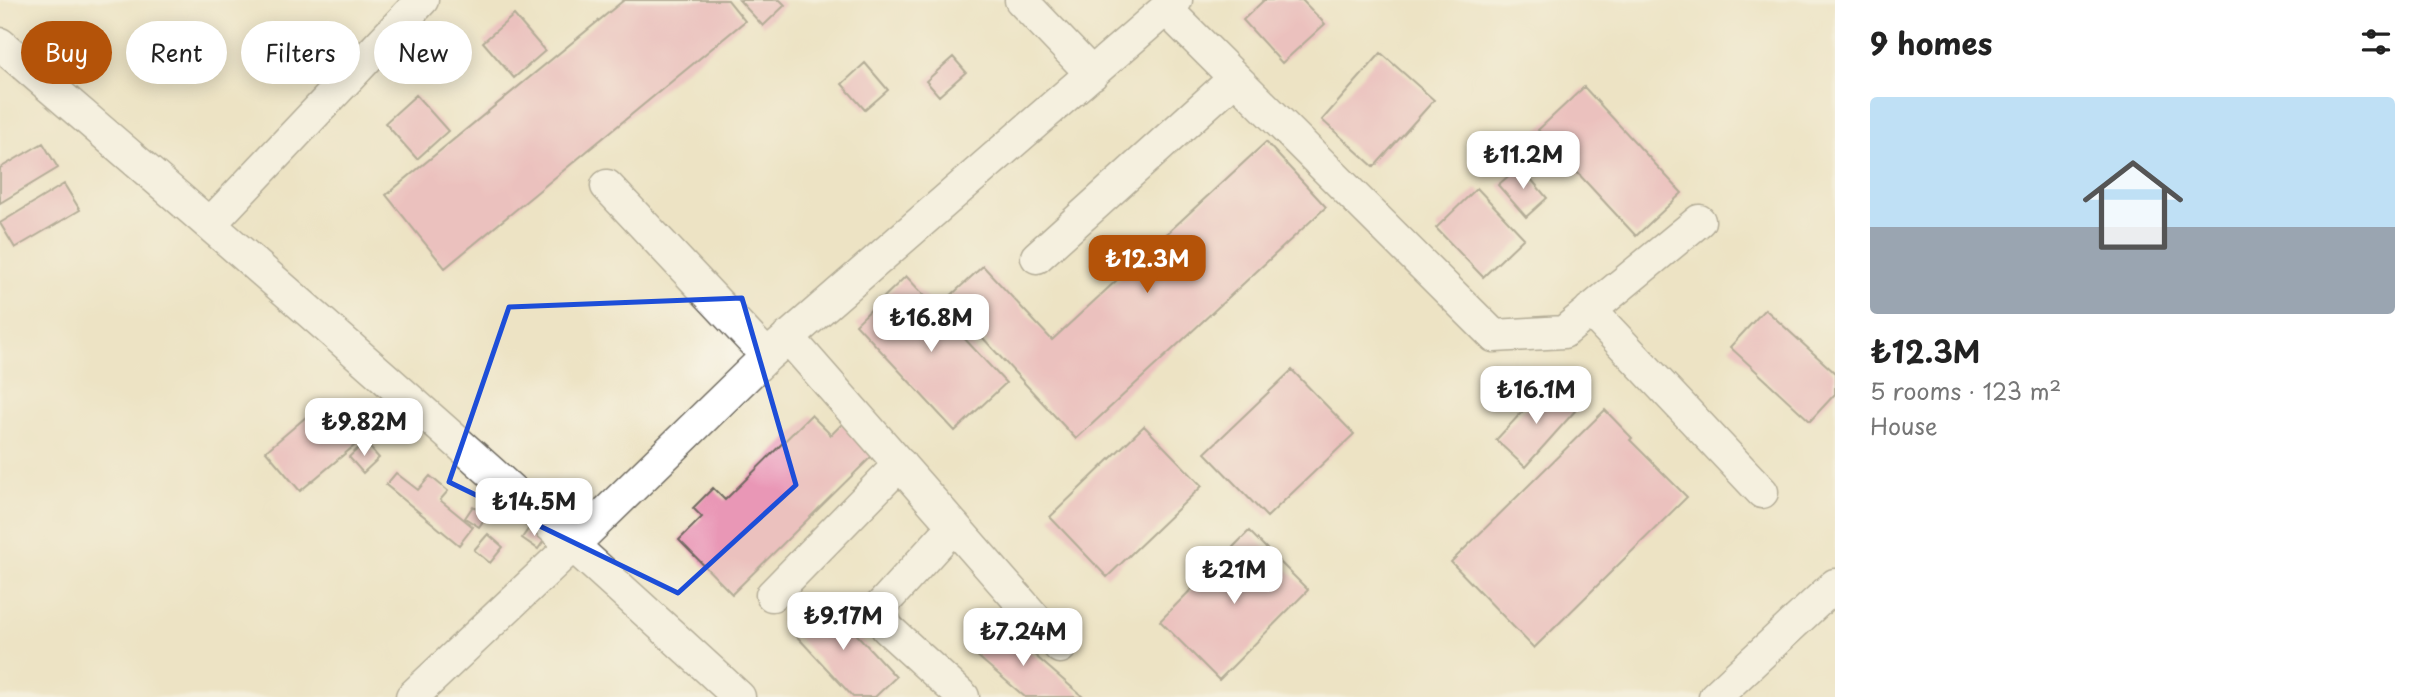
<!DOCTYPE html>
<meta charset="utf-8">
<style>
:root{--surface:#fff;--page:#f2f2f2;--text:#222;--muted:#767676;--line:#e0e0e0;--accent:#b45309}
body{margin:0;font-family:"Playpen Sans",sans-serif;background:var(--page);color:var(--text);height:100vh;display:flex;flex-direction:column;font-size:26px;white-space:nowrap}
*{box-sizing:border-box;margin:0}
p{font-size:23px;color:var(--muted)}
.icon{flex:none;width:38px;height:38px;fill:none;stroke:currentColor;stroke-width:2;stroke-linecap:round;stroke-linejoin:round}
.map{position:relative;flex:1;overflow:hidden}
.details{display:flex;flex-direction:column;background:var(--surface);width:595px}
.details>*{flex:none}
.banner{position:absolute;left:21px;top:21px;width:665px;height:63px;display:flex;gap:14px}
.price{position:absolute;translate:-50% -60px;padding:0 16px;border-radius:14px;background:#fff;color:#222;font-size:23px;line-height:46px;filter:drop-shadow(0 2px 4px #0008)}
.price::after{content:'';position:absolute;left:50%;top:42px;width:21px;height:16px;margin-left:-10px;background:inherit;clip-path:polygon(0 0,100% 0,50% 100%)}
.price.on{background:var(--accent);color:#fff}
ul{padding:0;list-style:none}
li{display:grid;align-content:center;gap:14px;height:371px;padding:0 35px}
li+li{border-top:2px solid var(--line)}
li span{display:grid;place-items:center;height:217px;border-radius:7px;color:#555}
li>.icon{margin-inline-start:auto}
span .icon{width:126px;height:126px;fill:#fffc;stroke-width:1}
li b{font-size:30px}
h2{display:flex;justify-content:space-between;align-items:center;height:84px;padding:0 35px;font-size:30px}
.pill{padding:0 24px;border-radius:32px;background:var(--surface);box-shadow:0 4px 18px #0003;font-size:24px;line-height:63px}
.pill.on{background:var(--accent);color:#fff}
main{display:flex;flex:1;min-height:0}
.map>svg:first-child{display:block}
</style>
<main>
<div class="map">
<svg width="1835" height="697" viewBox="0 0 1835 697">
<rect width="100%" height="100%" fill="#fdfcf7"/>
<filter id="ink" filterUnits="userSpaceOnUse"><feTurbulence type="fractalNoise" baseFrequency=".0143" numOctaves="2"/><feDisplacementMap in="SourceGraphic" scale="14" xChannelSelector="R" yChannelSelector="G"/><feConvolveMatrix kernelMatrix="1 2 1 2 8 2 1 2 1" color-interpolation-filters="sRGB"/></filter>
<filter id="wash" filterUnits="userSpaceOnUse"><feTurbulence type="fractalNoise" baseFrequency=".00686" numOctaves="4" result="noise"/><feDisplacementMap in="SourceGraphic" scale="28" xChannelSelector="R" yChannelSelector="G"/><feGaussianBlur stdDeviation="1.57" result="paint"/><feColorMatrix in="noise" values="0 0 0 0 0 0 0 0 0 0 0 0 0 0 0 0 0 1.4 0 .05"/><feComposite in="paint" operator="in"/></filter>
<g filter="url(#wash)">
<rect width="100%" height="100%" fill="#ede3c4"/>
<g id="blocks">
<path fill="#e997b6" d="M624 0H728L745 21 445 268 386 195Z
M739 0H780L785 5 763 26Z
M1264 0H1302L1325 24 1282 63 1243 20Z
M514 15 545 51 514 78 483 42Z
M1381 53 1434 100 1374 167 1322 120Z
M953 57 966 72 939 96 926 81Z
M865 63 888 90 865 110 842 84Z
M1584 87 1682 193 1636 236 1538 130Z
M416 95 448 131 417 159 385 123Z
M1266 142 1326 207 1076 439 947 299 983 266 1052 340Z
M43 143 58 168 0 203V168Z
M1520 166 1547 198 1526 217 1498 185Z
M64 184 80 210 15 248 0 223Z
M1477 188 1524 238 1483 277 1436 228Z
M906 276 1006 383 955 431 856 324Z
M1765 309 1835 373V394L1810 421 1730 347Z
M1292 370 1354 434 1267 517 1205 453Z
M1547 385 1575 411 1525 467 1496 440Z
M326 400 360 441 300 491 266 451Z
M1605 410 1632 438 1630 440 1687 497 1534 648 1451 562Z
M811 415 831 435 843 423 873 455 732 594 679 540 702 517 693 508 713 488 725 500Z
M1144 426 1202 486 1107 577 1050 517Z
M365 442 379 458 363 473 349 457Z
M396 473 418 490 430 476 448 491 440 500 473 527 459 545 386 485Z
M473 506 487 515 479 527 465 518Z
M529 528 545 539 538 549 522 538Z
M1249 531 1308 590 1219 680 1160 621Z
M488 534 503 547 490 563 474 550Z
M823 598 896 677 875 697H853L790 629Z
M1001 626 1083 697H1025L976 655Z"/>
</g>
</g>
<g filter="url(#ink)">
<use href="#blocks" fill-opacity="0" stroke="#6f6b61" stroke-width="2"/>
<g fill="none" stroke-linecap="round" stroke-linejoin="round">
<g stroke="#6f6b61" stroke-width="35">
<path id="minor" d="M1021 0 1092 74
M1166 9 1494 336 1564 332 1699 221
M0 44C250 258 498 474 739 697
M607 186 767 356
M210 224 422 0
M1037 257 1234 79
M1590 310 1762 492
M788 337 1060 647
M954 526 879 608 887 628 963 697
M772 595 900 464
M412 697 574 544 767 356 1176 0
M1715 697 1835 585"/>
</g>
<use href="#minor" stroke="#fff" stroke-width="32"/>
</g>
</g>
<path d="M0 0H1835V697H0ZM742 298 796 485 678 593 449 482 509 307Z" fill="#ede3c4" fill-opacity=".55" fill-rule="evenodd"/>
<path fill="none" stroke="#1d4ed8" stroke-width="5" stroke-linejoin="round" d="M742 298 796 485 678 593 449 482 509 307Z"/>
</svg>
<b class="price" style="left:1523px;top:191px">₺11.2M</b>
<b class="price on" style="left:1147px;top:295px">₺12.3M</b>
<b class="price" style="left:931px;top:354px">₺16.8M</b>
<b class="price" style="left:1536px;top:426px">₺16.1M</b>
<b class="price" style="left:364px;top:458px">₺9.82M</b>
<b class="price" style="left:534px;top:538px">₺14.5M</b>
<b class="price" style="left:1234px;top:606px">₺21M</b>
<b class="price" style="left:843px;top:652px">₺9.17M</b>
<b class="price" style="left:1023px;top:668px">₺7.24M</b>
<div class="banner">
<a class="pill on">Buy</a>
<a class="pill">Rent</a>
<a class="pill">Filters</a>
<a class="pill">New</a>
</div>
</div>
<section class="details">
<h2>9 homes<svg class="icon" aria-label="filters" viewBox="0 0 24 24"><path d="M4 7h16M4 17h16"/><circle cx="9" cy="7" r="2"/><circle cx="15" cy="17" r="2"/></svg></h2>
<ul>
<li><span style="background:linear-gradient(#bfe0f5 60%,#9aa5b1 0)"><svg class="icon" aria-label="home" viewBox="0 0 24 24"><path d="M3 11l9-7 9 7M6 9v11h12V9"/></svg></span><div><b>₺12.3M</b><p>5 rooms · 123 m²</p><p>House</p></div></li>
</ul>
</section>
</main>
